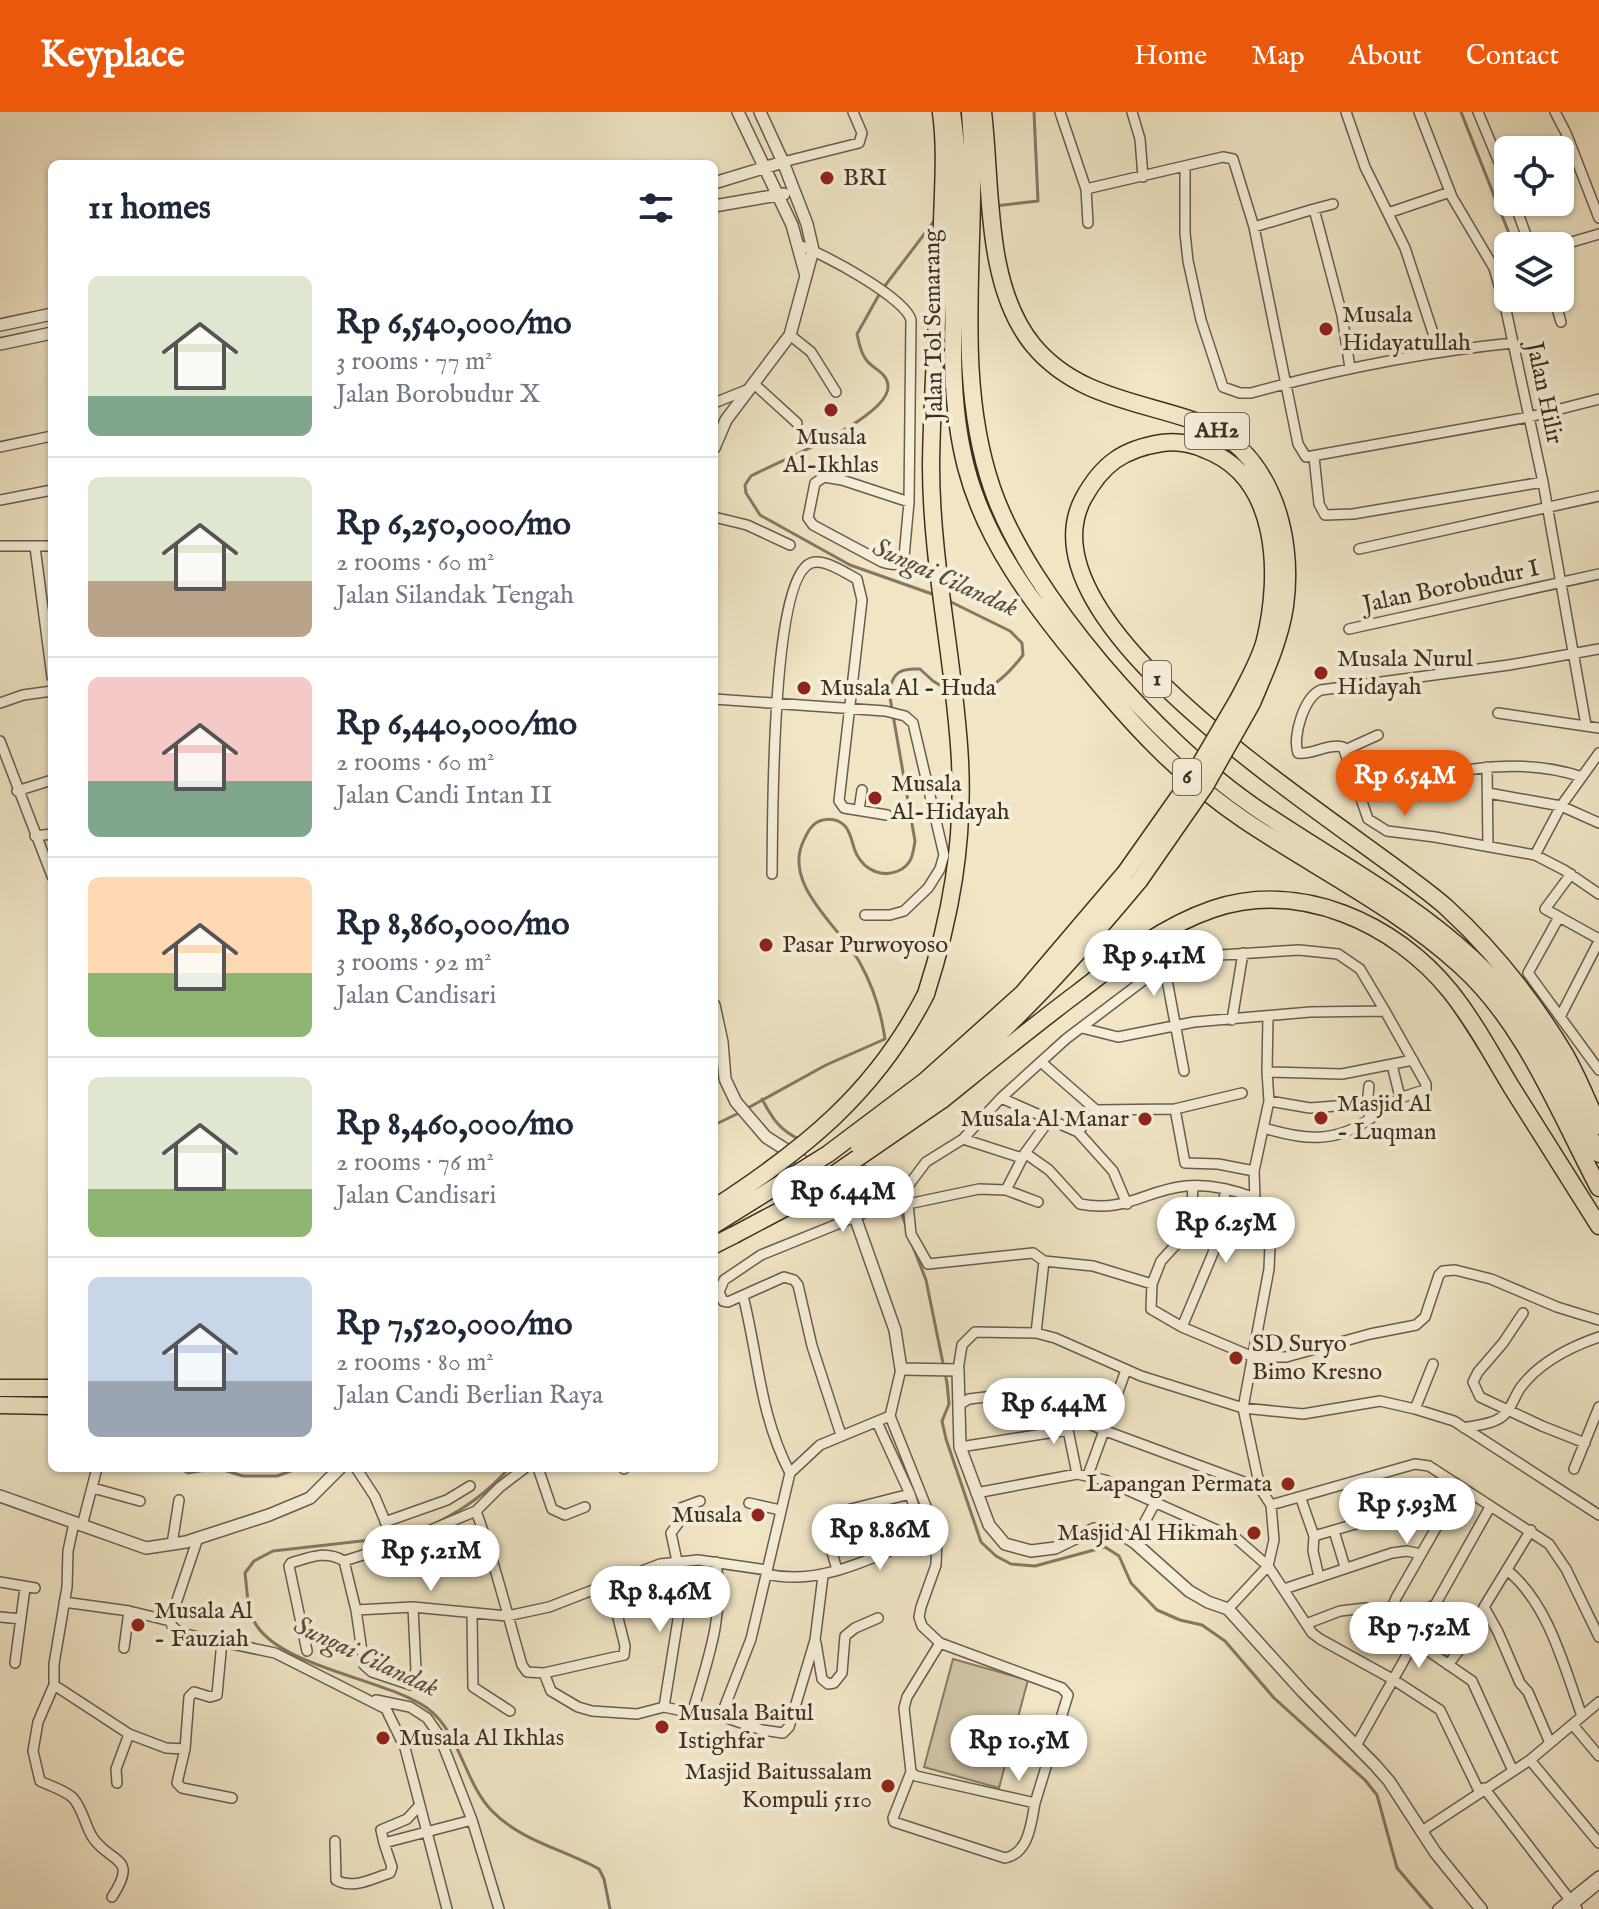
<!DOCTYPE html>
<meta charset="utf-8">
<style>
:root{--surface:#fff;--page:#f6f6f7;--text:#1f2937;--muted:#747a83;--line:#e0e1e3;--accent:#ea580c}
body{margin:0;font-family:"IM FELL English",serif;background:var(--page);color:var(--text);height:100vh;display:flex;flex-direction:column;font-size:30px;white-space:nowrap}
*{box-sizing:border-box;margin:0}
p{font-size:26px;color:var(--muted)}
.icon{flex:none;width:44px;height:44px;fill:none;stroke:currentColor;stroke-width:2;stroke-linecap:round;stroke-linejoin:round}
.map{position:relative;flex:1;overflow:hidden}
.drawer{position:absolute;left:48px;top:48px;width:670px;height:1312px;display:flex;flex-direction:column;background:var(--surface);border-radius:12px;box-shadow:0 2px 6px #0004}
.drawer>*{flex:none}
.controls{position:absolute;left:1494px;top:24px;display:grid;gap:16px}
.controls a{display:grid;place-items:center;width:80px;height:80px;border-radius:12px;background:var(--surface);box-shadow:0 2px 6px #0004;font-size:40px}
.price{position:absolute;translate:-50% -68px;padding:0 18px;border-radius:28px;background:#fff;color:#222;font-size:26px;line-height:52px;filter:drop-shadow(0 2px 4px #0008)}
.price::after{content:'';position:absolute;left:50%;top:48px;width:24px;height:18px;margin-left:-12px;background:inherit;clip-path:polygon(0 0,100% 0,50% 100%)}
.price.selected{background:var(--accent);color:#fff}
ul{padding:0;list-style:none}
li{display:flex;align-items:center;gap:24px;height:200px;padding:0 40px}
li+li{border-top:2px solid var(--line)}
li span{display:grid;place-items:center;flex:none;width:224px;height:160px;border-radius:12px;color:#555}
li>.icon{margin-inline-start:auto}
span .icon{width:96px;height:96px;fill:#fffc;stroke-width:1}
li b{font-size:34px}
h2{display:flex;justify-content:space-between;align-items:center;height:96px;padding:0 40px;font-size:34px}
header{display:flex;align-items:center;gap:48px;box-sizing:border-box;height:112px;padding:0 40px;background:var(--accent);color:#fff}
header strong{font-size:38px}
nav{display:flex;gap:44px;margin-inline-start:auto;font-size:28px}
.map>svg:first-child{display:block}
</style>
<header>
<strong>Keyplace</strong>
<nav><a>Home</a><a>Map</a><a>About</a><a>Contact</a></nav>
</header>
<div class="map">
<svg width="1599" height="1797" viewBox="0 0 1599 1797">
<rect width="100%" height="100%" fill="#f0e5c5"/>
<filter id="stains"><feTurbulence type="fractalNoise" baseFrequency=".0025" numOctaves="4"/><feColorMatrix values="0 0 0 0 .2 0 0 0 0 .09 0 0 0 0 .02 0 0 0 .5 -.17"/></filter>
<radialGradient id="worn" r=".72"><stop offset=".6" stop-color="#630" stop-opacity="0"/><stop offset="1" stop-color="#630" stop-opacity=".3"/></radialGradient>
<path fill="#d2c6a9" stroke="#887a66" stroke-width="2" d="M1445 1502 1468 1515 1450 1546 1427 1533Z
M953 1547 1028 1568 999 1676 924 1655Z"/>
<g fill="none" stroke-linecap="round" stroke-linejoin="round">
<path stroke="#857763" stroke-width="3" d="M1461 0 1514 134
M995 94 1038 89 1034 0
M884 175 935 108
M880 181 857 222C859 230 860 239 865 246 871 257 887 259 888 274 890 306 777 350 751 364L745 373 746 381 760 403 850 453 935 483
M949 489 1010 519 1022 531 1023 543C1008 563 986 585 959 582
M762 987C772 1006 780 1019 801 1028
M746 997 826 953 885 927C881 899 874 876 860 851 841 816 783 774 803 730 807 721 812 710 823 708 831 706 839 708 845 714 852 722 852 734 857 743 865 758 882 766 898 759 912 753 913 742 915 729L889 580C893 560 900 556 920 557L933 569 948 578
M714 1013 739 1001
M860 1052C889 1064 898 1089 907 1117
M912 1132 926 1168 947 1271 949 1292 942 1309 946 1327 981 1430 996 1444 1011 1452 1035 1454 1105 1435 1119 1444 1131 1471 1157 1498 1180 1508 1202 1513 1225 1529 1274 1586 1365 1668 1377 1683 1397 1756 1432 1797
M178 1356 188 1361 217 1356 243 1364H277L299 1356
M463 1356H501
M436 1411C465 1397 488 1380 509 1356
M414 1420 397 1425 273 1439 254 1449 245 1461C247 1477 247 1495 254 1509 277 1555 384 1566 427 1596 460 1620 464 1670 492 1699 521 1729 563 1737 599 1757L604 1767 610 1797"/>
<path stroke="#b4a78e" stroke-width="18" d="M382 1426 394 1424"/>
<g stroke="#6b5c4b" stroke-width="12">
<path id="minor" d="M1060 0 1086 77 1088 111
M1132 0 1140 27 1143 65
M1346 0 1365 55 1405 136 1439 239
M1419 0 1452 85 1494 156 1506 198 1543 370 1586 613
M1478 0 1508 72
M1555 0 1566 21 1599 106
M783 50 859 31 862 21 853 0
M1185 54V121L1188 149 1201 208 1223 275 1240 281H1251C1338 257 1424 240 1513 231
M1086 77 1223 45 1233 47 1254 115 1298 332 1306 345 1529 305 1599 287
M1514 90 1530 134
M1314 97 1333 92
M1388 101 1450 80
M1254 115 1314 97 1342 203 1350 256
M798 133C821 140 906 186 911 208L909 390 904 445C899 455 892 453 882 450L813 413 808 406 815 371 824 365 842 368 909 390
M1558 134 1599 122
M1494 156 1508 150
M1554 186 1561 210
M790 223 811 240 836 280
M753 271 797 311
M714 291 749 277
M0 335 52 324
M1314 345 1319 392 1325 403 1353 402 1543 370
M0 388 52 378
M714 405 747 413 790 433
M0 434H52
M35 435 52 565
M1359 437 1599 384
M1349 517 1599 462
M1599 537 1509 553 1321 578C1304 585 1292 625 1298 641 1313 643 1328 631 1343 635L1368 707 1387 719 1435 725 1535 743 1564 758 1599 782
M714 587 885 599 905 604 913 611 944 743 940 757 928 776 904 799 890 803H865
M0 591 23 583 52 579
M1498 601 1599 616
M0 629 52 764
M1345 638 1378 623
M1487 655 1488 734
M17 679 52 668
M1488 681 1561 694 1599 711
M1362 685C1434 663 1508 640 1582 665
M859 698 862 678
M35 724 52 722
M1535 743 1561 694 1599 641
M772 762C773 716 770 467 811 451 824 446 845 461 857 467L862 488 839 689 844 696 887 703
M1571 762 1545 797 1599 827
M1559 805 1528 861 1599 958
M1164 852 1184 959
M1268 905 1267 960 1342 962 1413 948
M1560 905 1599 829
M1232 908 1243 841
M1082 916 1118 925 1194 910 1310 900 1385 899 1426 972V978C1399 984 1393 991 1371 1006 1335 1032 1304 1028 1264 1016
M1041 950 1096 998
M1392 953 1400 985
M1267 960 1269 989
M1369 974 1367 994 1370 1007
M1001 986 1078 1020 1113 1059 1127 1092
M1175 997 1185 1051 1218 1052 1254 1059
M1078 1020 1096 998 1175 997 1242 981
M963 1027 1022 1046
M1025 1041 1049 1058 1080 1092C1126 1101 1145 1078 1186 1074 1209 1072 1234 1078 1255 1086
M1193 1074 1191 1108 1182 1126 1161 1149 1152 1172 1151 1197 1182 1215 1253 1245H1286L1370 1222 1416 1213 1425 1205 1439 1163 1443 1159 1455 1158 1491 1167 1557 1195 1599 1208
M1006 1078 1025 1041 1050 1007
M906 1088 908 1092 979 1077 1006 1078 1038 1090
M908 1092 911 1122 928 1152 1033 1141 1044 1149 1093 1154 1152 1172
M743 1184C759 1247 759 1301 790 1361
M1523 1201 1503 1231 1478 1260 1473 1270 1480 1285 1542 1314 1585 1331
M1182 1215 1213 1141 1226 1077
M1036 1221 1044 1149
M901 1257 890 1304 937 1422 936 1453 921 1495 919 1505 922 1514 940 1531 1062 1576 1068 1583 1035 1691 916 1664 911 1660 904 1596 907 1585 940 1531
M958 1258 962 1233 975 1220 1036 1221 1055 1226 1141 1264 1243 1296 1303 1302 1380 1289 1415 1297 1454 1309 1599 1403
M960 1292 969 1287 1019 1281 1046 1286 1069 1303 1103 1318 1260 1376
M1415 1297 1433 1252
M1069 1303 1068 1318 1077 1362
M877 1310 910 1382 925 1429
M1464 1316C1477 1313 1496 1312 1505 1302 1512 1295 1515 1283 1521 1275 1540 1250 1570 1235 1599 1225
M841 1323 812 1234 798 1173 794 1168 784 1165 728 1190 723 1189 719 1180 724 1168 761 1143 855 1105 902 1082 926 1050 963 1027 1001 986 1066 927 1173 846 1299 838 1338 842 1360 857 1385 899
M960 1335 1068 1318
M356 1356 375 1385 395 1433
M538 1356 552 1397 565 1403 585 1395
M624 1356V1357
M1574 1357 1599 1295
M1088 1363 1126 1258
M93 1376 140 1389
M976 1381 1077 1362 1105 1368 1237 1427 1268 1454 1312 1521 1320 1527 1394 1568 1440 1598 1479 1679
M1301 1387 1314 1424 1313 1439 1319 1465
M749 1391 780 1398
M1271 1393 1415 1352 1429 1354 1549 1432 1566 1457 1599 1525
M476 1399C495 1450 507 1502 522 1553L527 1560 544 1561 624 1543 625 1534 609 1470
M839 1400 910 1382
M823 1408 837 1458
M385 1410 447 1388 470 1374
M74 1411 68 1439 67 1475 54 1552V1573L38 1610 33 1639 40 1669C50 1674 65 1678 73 1686 83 1697 85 1714 93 1726 111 1752 139 1744 112 1785
M82 1414 97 1356
M1334 1419 1345 1455
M1314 1424 1404 1398H1422L1442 1407
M1134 1430 1155 1391
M172 1432 179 1388
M344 1449 356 1498 364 1553 372 1560 411 1573 416 1558 413 1495
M344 1449 395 1433 476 1399 500 1375 525 1356
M1507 1458C1549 1492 1564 1555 1582 1604
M767 1462C821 1475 874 1444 924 1425
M0 1470 35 1476
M1284 1477 1392 1441 1407 1439 1421 1442
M64 1490 129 1499 170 1509 172 1514 180 1521 275 1541 386 1597 405 1636 447 1797
M1432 1494 1475 1517
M1484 1495 1498 1520 1520 1571 1528 1580 1550 1631
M1228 1497 1268 1454 1274 1428 1271 1393 1260 1376 1243 1296 1269 1157 1270 1133 1265 1108 1255 1086 1254 1059 1269 989 1310 996 1349 993
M356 1498 413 1495 507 1504 549 1495 660 1452 698 1448 767 1458
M472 1502 473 1575 510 1599
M0 1505 21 1507
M1387 1508 1396 1486 1460 1374
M170 1509 198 1426
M1306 1512 1340 1499 1366 1496 1472 1569 1513 1659
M222 1529 217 1583 210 1585 194 1580 189 1585 185 1637 177 1671 182 1676 232 1686
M816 1531 822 1567 828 1572 834 1571 842 1561 845 1524 855 1516 878 1506
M124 1536 129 1499
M307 1539 289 1454 291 1451C310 1445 326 1438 344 1449
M15 1551 25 1476
M1448 1553 1475 1517 1484 1495 1531 1418
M544 1561 551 1579 578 1595 592 1599 637 1602 664 1595 707 1604H721L762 1618 783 1621 789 1615 815 1528 823 1464
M54 1573 129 1622 166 1636 185 1637
M376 1588 410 1595 427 1606 439 1623 472 1708 499 1797
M664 1595 680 1495 677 1449 671 1421 679 1410 681 1396 700 1389
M692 1602C707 1549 725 1505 716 1450
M721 1604 751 1527 790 1361 820 1333 890 1304
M1573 1613 1599 1644
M1357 1632 1490 1395
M1530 1648 1599 1731
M911 1660 893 1706 894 1710 1005 1746C1029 1741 1031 1712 1035 1691
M117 1671 116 1657 129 1622
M1484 1676 1577 1797
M1422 1719 1530 1648 1599 1590
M335 1729 336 1768C354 1778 373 1766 390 1761L392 1755 384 1731 472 1708
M384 1731 381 1718 407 1707 419 1694
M1558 1797 1599 1764
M1568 1797 1596 1774"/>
</g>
<g stroke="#6b5c4b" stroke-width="14">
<path id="tertiary" d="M738 0 792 113 806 164
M714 71 783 50
M714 94 784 82
M0 213 52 202
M0 232 52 221
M714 336 726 308 790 223 813 138 807 112 783 50 760 0
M714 893 722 930 725 967 736 990 766 1025 799 1046 844 1088 855 1105 895 1218 901 1257 958 1258 960 1335 989 1413 1005 1432 1031 1439 1055 1436 1094 1417 1115 1418 1134 1430 1189 1479 1208 1490 1228 1497 1303 1580 1375 1653 1389 1669 1435 1740 1481 1797
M0 1384 146 1436 186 1430 269 1403 310 1386 340 1356"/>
</g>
<g stroke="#3f2f22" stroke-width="19">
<path id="motorway" d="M952 0C970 117 936 239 966 355 985 429 1033 492 1081 550 1131 612 1178 663 1244 708 1317 757 1396 795 1461 854 1526 913 1559 1001 1599 1076
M970 0C980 124 951 256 992 376 1029 484 1159 629 1253 694 1327 745 1406 785 1472 846 1530 899 1564 974 1599 1042
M983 0C992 74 984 173 1033 233 1075 284 1137 289 1195 309 1270 335 1295 421 1285 494 1280 528 1265 560 1252 591
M1239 586C1248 568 1260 548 1265 528 1281 462 1279 366 1206 338 1193 332 1177 329 1162 331 1123 337 1102 352 1083 387 1014 520 1364 722 1446 795 1492 837 1531 886 1563 939 1577 962 1587 989 1599 1014
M926 882C951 804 964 731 960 649 955 550 931 453 931 353 932 272 939 191 942 110 943 74 946 37 941 1
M925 969 1023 881 1125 761
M934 979C1013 915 1074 847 1139 769
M942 988C988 951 1033 914 1080 879 1121 847 1163 814 1213 797 1300 768 1395 811 1450 879 1474 909 1492 943 1512 976 1541 1022 1570 1068 1599 1114
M714 1133 734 1123
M0 1276H52
M0 1293 52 1294"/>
</g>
<use href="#minor" stroke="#f5eed9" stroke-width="9"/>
<use href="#tertiary" stroke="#f5eed9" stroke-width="11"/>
<use href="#motorway" stroke="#f0e5c5" stroke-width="16"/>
<g stroke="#3f2f22" stroke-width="19" stroke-linecap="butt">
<path id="motorway-bridge" d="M1125 761 1192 666 1239 586
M1139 769 1205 674 1252 591
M859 1034 934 979
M714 1096C805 1037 876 980 926 882
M714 1113 828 1042 925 969
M734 1123 785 1096 942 988"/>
</g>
<use href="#motorway-bridge" stroke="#f0e5c5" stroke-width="16"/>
</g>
<g fill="#8f2418" stroke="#f5eed9" stroke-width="3">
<circle cx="827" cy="66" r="8"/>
<circle cx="1326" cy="217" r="8"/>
<circle cx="831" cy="298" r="8"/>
<circle cx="1321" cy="561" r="8"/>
<circle cx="804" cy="576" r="8"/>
<circle cx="875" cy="686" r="8"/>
<circle cx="766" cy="833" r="8"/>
<circle cx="1321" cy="1006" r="8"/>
<circle cx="1145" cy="1007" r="8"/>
<circle cx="1236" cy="1246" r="8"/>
<circle cx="1288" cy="1372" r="8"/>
<circle cx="758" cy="1403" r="8"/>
<circle cx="1254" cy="1421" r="8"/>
<circle cx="138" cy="1513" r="8"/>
<circle cx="662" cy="1615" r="8"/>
<circle cx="383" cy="1626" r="8"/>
<circle cx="888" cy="1674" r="8"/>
</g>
<g text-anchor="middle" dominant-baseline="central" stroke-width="8" stroke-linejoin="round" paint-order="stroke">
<g fill="#f5eed9" stroke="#766859" stroke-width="2">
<rect x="1185" y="301" width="64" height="36" rx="6"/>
<rect x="1143" y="549" width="28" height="36" rx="6"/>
<rect x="1173" y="647" width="28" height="36" rx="6"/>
</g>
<g font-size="22" font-weight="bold" fill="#3f2f22">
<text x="1217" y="319">AH2</text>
<text x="1157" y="567">1</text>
<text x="1187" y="665">6</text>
</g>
<g font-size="24" fill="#3f2f22" stroke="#f5eed9" text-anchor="start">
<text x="843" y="66">BRI</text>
<text x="1342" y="203">Musala<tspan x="1342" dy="28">Hidayatullah</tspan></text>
<text x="831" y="325" text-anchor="middle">Musala<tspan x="831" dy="28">Al-Ikhlas</tspan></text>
<text x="1337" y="547">Musala Nurul<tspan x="1337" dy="28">Hidayah</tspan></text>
<text x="820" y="576">Musala Al - Huda</text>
<text x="891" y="672">Musala<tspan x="891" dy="28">Al-Hidayah</tspan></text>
<text x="782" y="833">Pasar Purwoyoso</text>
<text x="1337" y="992">Masjid Al<tspan x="1337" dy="28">- Luqman</tspan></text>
<text x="1129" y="1007" text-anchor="end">Musala Al Manar</text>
<text x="1252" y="1232">SD Suryo<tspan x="1252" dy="28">Bimo Kresno</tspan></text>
<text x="1272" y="1372" text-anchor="end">Lapangan Permata</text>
<text x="742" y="1403" text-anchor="end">Musala</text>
<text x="1238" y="1421" text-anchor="end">Masjid Al Hikmah</text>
<text x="154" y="1499">Musala Al<tspan x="154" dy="28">- Fauziah</tspan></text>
<text x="678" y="1601">Musala Baitul<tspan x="678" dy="28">Istighfar</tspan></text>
<text x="399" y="1626">Musala Al Ikhlas</text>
<text x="872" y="1660" text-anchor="end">Masjid Baitussalam<tspan x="872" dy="28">Kompuli 5110</tspan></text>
</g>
<g font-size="24" fill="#3f2f22" stroke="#f5eed9">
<text transform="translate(934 213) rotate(-91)">Jalan Tol Semarang</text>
<text transform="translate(1544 281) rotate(78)">Jalan Hilir</text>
<text transform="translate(1451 475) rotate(-12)">Jalan Borobudur I</text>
</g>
<g font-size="26" font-style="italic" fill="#5c4d3d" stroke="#f5eed9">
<text transform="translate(945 466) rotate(24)">Sungai Cilandak</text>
<text transform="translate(366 1545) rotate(25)">Sungai Cilandak</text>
</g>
</g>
<rect width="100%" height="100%" filter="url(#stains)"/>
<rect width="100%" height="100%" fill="url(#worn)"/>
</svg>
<div class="controls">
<a><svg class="icon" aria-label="locate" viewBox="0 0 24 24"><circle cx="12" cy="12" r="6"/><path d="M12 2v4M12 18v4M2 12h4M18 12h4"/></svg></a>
<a><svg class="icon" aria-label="layers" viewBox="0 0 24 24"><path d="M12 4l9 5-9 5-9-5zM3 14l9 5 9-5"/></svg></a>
</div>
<b class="price selected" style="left:1405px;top:706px">Rp 6.54M</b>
<b class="price" style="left:1154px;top:886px">Rp 9.41M</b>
<b class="price" style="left:843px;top:1122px">Rp 6.44M</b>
<b class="price" style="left:1226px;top:1153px">Rp 6.25M</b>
<b class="price" style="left:1054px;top:1334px">Rp 6.44M</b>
<b class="price" style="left:1407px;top:1434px">Rp 5.93M</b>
<b class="price" style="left:880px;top:1460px">Rp 8.86M</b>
<b class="price" style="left:431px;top:1481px">Rp 5.21M</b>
<b class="price" style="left:660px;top:1522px">Rp 8.46M</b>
<b class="price" style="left:1419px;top:1558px">Rp 7.52M</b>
<b class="price" style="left:1019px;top:1671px">Rp 10.5M</b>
<section class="drawer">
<h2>11 homes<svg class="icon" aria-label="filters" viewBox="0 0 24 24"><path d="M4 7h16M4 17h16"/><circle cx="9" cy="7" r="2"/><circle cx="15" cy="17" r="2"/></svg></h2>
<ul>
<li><span style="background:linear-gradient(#dfe7d0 75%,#7fa58c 0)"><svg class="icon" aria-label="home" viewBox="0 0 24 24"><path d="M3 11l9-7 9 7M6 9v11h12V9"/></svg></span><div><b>Rp 6,540,000/mo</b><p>3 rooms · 77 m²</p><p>Jalan Borobudur X</p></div></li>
<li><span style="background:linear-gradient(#dfe7d0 65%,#b9a48a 0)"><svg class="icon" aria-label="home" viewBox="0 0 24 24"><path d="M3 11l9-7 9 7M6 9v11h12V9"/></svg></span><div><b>Rp 6,250,000/mo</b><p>2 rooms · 60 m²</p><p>Jalan Silandak Tengah</p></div></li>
<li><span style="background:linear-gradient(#f6c9c9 65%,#7fa58c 0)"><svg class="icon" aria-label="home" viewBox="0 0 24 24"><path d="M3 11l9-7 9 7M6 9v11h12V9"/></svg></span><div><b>Rp 6,440,000/mo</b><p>2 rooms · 60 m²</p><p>Jalan Candi Intan II</p></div></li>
<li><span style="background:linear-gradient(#ffd9b3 60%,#8fb573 0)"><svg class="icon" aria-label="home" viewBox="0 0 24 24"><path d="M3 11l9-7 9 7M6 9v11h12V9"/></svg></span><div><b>Rp 8,860,000/mo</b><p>3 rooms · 92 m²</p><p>Jalan Candisari</p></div></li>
<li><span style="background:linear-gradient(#dfe7d0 70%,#8fb573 0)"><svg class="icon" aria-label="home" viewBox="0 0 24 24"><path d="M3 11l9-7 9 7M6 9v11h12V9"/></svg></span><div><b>Rp 8,460,000/mo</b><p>2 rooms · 76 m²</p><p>Jalan Candisari</p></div></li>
<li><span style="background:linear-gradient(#c9d6e8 65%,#9aa5b1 0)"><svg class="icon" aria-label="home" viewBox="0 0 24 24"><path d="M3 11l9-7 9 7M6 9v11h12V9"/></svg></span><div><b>Rp 7,520,000/mo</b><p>2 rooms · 80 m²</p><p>Jalan Candi Berlian Raya</p></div></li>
</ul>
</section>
</div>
